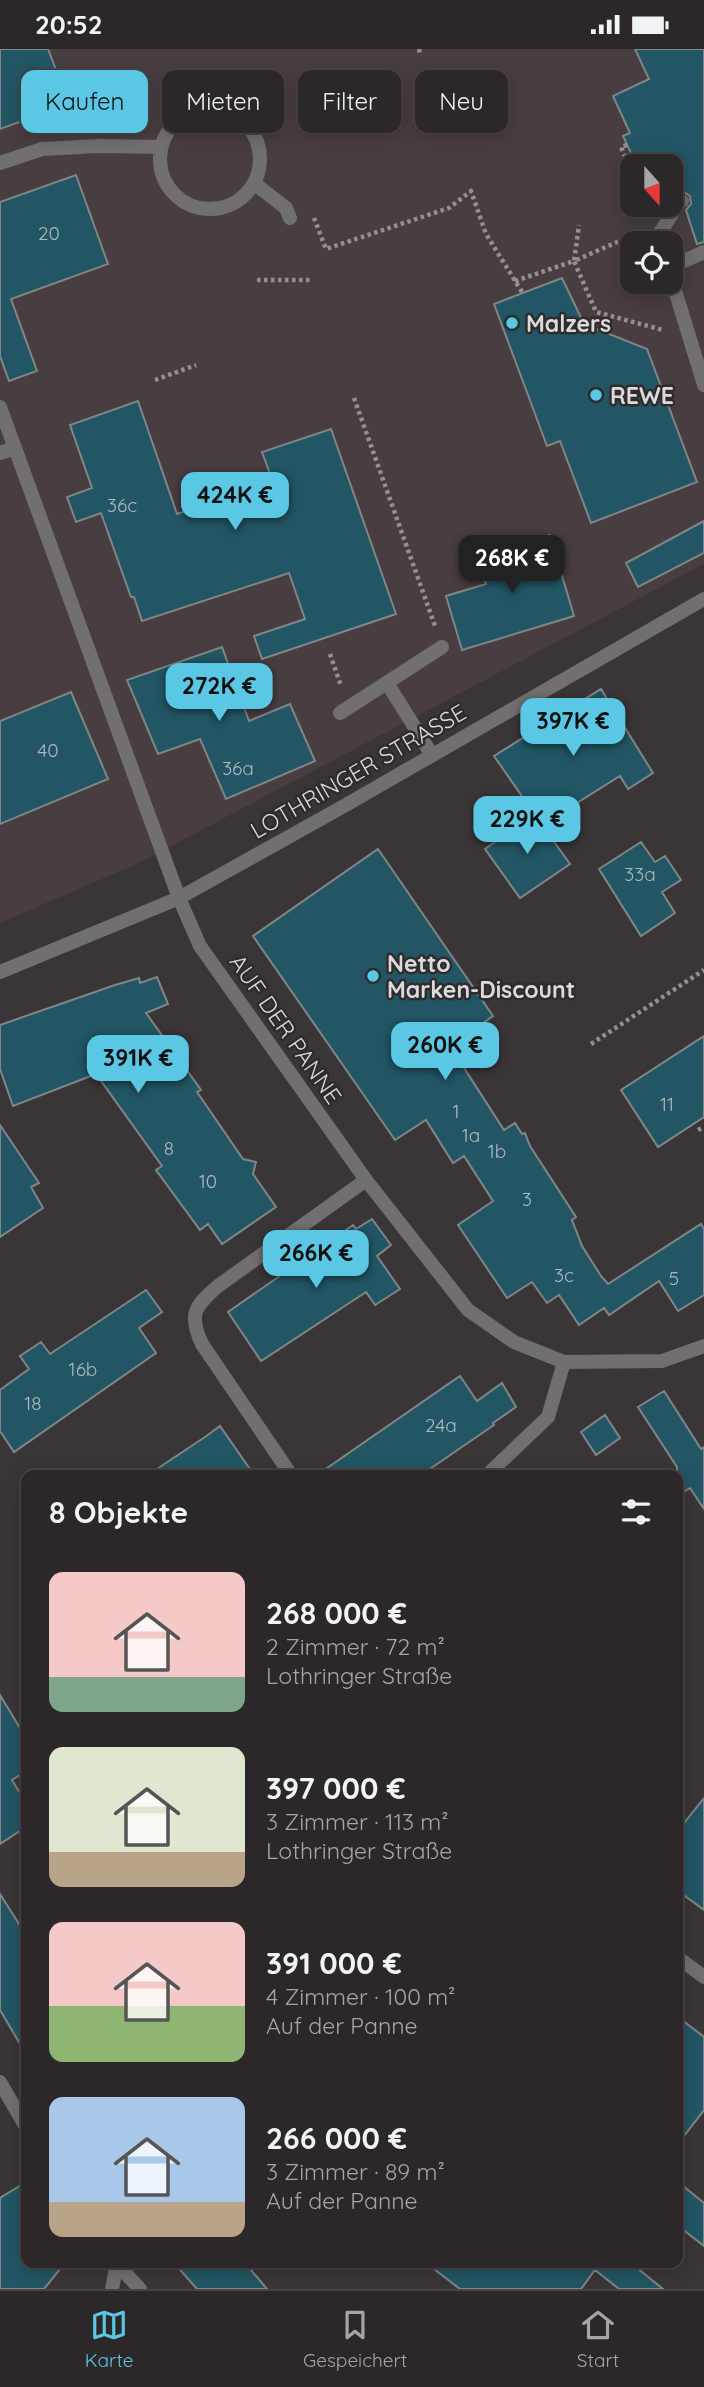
<!DOCTYPE html>
<html lang="de">
<meta charset="utf-8">
<style>
:root{--surface:#2c2829;--page:#383435;--text:#f1f3f6;--muted:#a6a6a8;--line:#484446;--accent:#5ac8e5}
body{margin:0;font-family:Quicksand,sans-serif;background:var(--page);color:var(--text);height:100vh;display:flex;flex-direction:column;font-size:26px;white-space:nowrap}
*{box-sizing:border-box;margin:0}
p{font-size:23px;color:var(--muted)}
.icon{flex:none;width:38px;height:38px;fill:none;stroke:currentColor;stroke-width:2;stroke-linecap:round;stroke-linejoin:round}
.map{position:relative;flex:1;overflow:hidden}
.sheet{position:absolute;left:21px;top:1421px;width:662px;height:798px;display:flex;flex-direction:column;background:var(--surface);border-radius:14px;box-shadow:0 4px 18px #0003,0 0 0 2px var(--line)}
.sheet>*{flex:none}
.hud{position:absolute;left:21px;top:21px;width:663px;height:63px;display:flex;gap:14px}
.needle{width:46px;rotate:159deg}
.tools{position:absolute;left:620px;top:105px;display:grid;gap:14px}
.tools a{display:grid;place-items:center;width:63px;height:63px;border-radius:14px;background:var(--surface);box-shadow:0 4px 18px #0003,0 0 0 2px var(--line);font-size:35px}
.price{position:absolute;translate:-50% -60px;padding:0 16px;border-radius:14px;background:var(--accent);color:#111;font-size:23px;line-height:46px;filter:drop-shadow(0 2px 4px #0008)}
.price::after{content:'';position:absolute;left:50%;top:42px;width:21px;height:16px;margin-left:-10px;background:inherit;clip-path:polygon(0 0,100% 0,50% 100%)}
.price.active{background:#222;color:#fff}
ul{padding:0;list-style:none}
li{display:flex;align-items:center;gap:21px;height:175px;padding:0 28px}
li span{display:grid;place-items:center;flex:none;width:196px;height:140px;border-radius:14px;color:#555}
li>.icon{margin-inline-start:auto}
span .icon{width:84px;height:84px;fill:#fffc;stroke-width:1}
li b{font-size:30px}
h2{display:flex;justify-content:space-between;align-items:center;height:84px;padding:0 28px;font-size:30px}
.pill{padding:0 24px;border-radius:14px;background:var(--surface);box-shadow:0 4px 18px #0003,0 0 0 2px var(--line);font-size:24px;line-height:63px}
.pill.active{background:var(--accent);color:#111}
.status{display:flex;justify-content:space-between;align-items:center;height:49px;padding:0 35px;background:var(--surface);direction:ltr}
.status svg{height:19px;fill:currentColor}
.menu{display:flex;justify-content:space-around;align-items:center;height:98px;border-top:2px solid var(--line);background:var(--surface);font-size:19px;color:var(--muted)}
.menu a{display:grid;justify-items:center;gap:4px}
.menu .active{color:var(--accent)}
.map>svg:first-child{display:block}
</style>
<div class="status"><b>20:52</b><svg viewBox="0 0 49 12"><path d="M0 12V9h3v3zM5 12V6h3v6zM10 12V3h3v9zM15 12V0h3v12zM26 1h20v11H26zM47 4h2v5h-2z"/></svg></div>
<div class="map">
<svg width="704" height="2240" viewBox="0 0 704 2240">
<rect width="100%" height="100%" fill="#3a3637"/>
<path fill="#483d40" fill-rule="evenodd" d="M0 0H704V515L141 813 0 874ZM632 117H670V156H632ZM632 194H670V233H632Z"/>
<path fill="#225664" stroke="#808586" stroke-width="2" d="M0 0H48L69 55 0 80Z
M635 0H704V193L697 195 686 161 691 155 690 147 682 142 670 148V117H637L623 87 630 84 613 47 649 30Z
M76 126 108 215 11 250 37 322 9 332 0 307V153Z
M562 229 584 275 647 300 697 433 591 474 560 392 547 397 494 255Z
M138 352 177 465 273 433 262 403 331 380 396 565 262 610 254 587 305 570 289 524 142 572 134 548H131L101 464 76 473 67 448 92 439 70 376Z
M704 472V504L638 538 626 514Z
M550 486 574 567 462 601 446 547 486 535 482 523 491 520 487 505Z
M222 598 249 672 290 655 315 712 226 750 200 690 158 705 127 631Z
M601 640 653 724 628 740 620 727 542 776 494 707Z
M71 643 108 730 0 775V672Z
M534 765 570 815 520 849 485 800Z
M641 793 655 813 665 807 681 831 662 843 675 864 641 887 599 820Z
M378 800 493 967 450 997 504 1081 515 1074 522 1085 525 1084 530 1097 576 1168 572 1171 582 1197 601 1227 608 1235 701 1175 704 1180V1246L678 1262 659 1232 609 1266 604 1259 579 1276 559 1246 547 1254 532 1233 507 1249 458 1176 493 1152 464 1107 453 1114 426 1071 395 1091 253 887Z
M157 928 168 955 146 964 201 1041 197 1043 243 1110 256 1113 253 1125 276 1158 222 1195 208 1175 200 1181 156 1121 162 1117 96 1025 13 1057 0 1020V976L115 936 139 929 140 934Z
M704 987V1068L658 1098 621 1041Z
M0 1076 39 1134 31 1138 43 1159 0 1188Z
M372 1170 391 1196 377 1207 400 1240 375 1256 366 1243 261 1312 228 1263 353 1176 356 1180Z
M146 1241 162 1263 139 1279 156 1304 14 1403 0 1382V1341L29 1320 20 1307 41 1293 50 1305Z
M460 1327 477 1352 502 1334 516 1358 493 1374 494 1376 421 1426H317Z
M664 1342 701 1400 704 1398V1460L690 1439 677 1447V1418L638 1358Z
M605 1366 620 1389 596 1406 581 1383Z
M220 1377 254 1426H148L205 1388Z
M0 1646 26 1689V1722L12 1731 26 1754V1778L0 1795Z
M704 1749V1861L677 1841V1783Z
M0 1845 26 1886V2005L0 1961Z
M677 1967 704 1988V2061L677 2096Z
M677 2132 704 2154V2197L677 2176Z
M26 2133V2214H65L44 2240H0V2149Z
M174 2214H245L267 2240H197Z
M426 2214H631L663 2240H619L595 2221 581 2240H460Z"/>
<g fill="none" stroke-linecap="round" stroke-linejoin="round">
<path stroke="#949091" stroke-width="4.5" stroke-dasharray="3.5 3.5" stroke-linecap="butt" d="M419 0 420 5
M627 96 621 98 632 125
M314 169 326 200 449 159 471 142 486 185 522 243
M631 187 574 212 596 263 663 281
M257 231H313
M515 232 574 212 579 176
M155 331 196 316
M354 349 435 577
M330 605 341 637
M591 995 704 921
M698 1081 704 1078"/>
<path stroke="#716f70" stroke-width="14" d="M243 71 273 52
M254 134 286 159 290 169
M655 192 678 155 682 152
M670 218 704 203
M0 404 15 399
M387 634 432 706
M340 664 442 598"/>
<path stroke="#716f70" stroke-width="14" d="M160 110a50 50 0 1 1 100 0a50 50 0 1 1-100 0Z
M0 114 42 100 99 97 161 98
M670 225 704 336
M0 358 179 849 200 897 366 1131 468 1261 514 1293 564 1313 662 1312 704 1297
M0 923 179 849 344 757 704 550
M291 1426 202 1295C188 1265 195 1257 218 1237L366 1131
M487 1426 548 1368 564 1313
M677 1908 704 1928
M0 2033 26 2078
M116 2214 140 2240
M112 2240 117 2214"/>
</g>
<g fill="#5ac8e5" stroke="#302c2d" stroke-width="2.5">
<circle cx="512" cy="274" r="7"/>
<circle cx="596" cy="346" r="7"/>
<circle cx="373" cy="927" r="7"/>
</g>
<g text-anchor="middle" dominant-baseline="central" stroke-width="5" stroke-linejoin="round" paint-order="stroke">
<g font-size="19" fill="#aeb9bd">
<text x="49" y="184">20</text>
<text x="122" y="456">36c</text>
<text x="48" y="701">40</text>
<text x="238" y="719">36a</text>
<text x="640" y="825">33a</text>
<text x="667" y="1055">11</text>
<text x="456" y="1062">1</text>
<text x="471" y="1086">1a</text>
<text x="169" y="1099">8</text>
<text x="497" y="1102">1b</text>
<text x="208" y="1132">10</text>
<text x="527" y="1150">3</text>
<text x="564" y="1226">3c</text>
<text x="674" y="1229">5</text>
<text x="83" y="1320">16b</text>
<text x="33" y="1354">18</text>
<text x="441" y="1376">24a</text>
</g>
<g font-size="23" font-weight="bold" fill="#dddadb" stroke="#302c2d" text-anchor="start">
<text x="526" y="274">Malzers</text>
<text x="610" y="346">REWE</text>
<text x="387" y="914">Netto<tspan x="387" dy="26">Marken-Discount</tspan></text>
</g>
<g font-size="23" fill="#dddadb" stroke="#302c2d">
<text transform="translate(358 722) rotate(-30)">LOTHRINGER STRASSE</text>
<text transform="translate(286 980) rotate(55)">AUF DER PANNE</text>
</g>
</g>
</svg>
<div class="tools">
<a><svg class="needle" viewBox="-14 -14 28 28"><path d="M0-13l5 13h-10z" fill="#e53935"/><path d="M0 13l5-13h-10z" fill="#a6a6a8"/></svg></a>
<a><svg class="icon" aria-label="locate" viewBox="0 0 24 24"><circle cx="12" cy="12" r="6"/><path d="M12 2v4M12 18v4M2 12h4M18 12h4"/></svg></a>
</div>
<b class="price" style="left:235px;top:483px">424K €</b>
<b class="price active" style="left:512px;top:546px">268K €</b>
<b class="price" style="left:219px;top:674px">272K €</b>
<b class="price" style="left:573px;top:709px">397K €</b>
<b class="price" style="left:527px;top:807px">229K €</b>
<b class="price" style="left:445px;top:1033px">260K €</b>
<b class="price" style="left:138px;top:1046px">391K €</b>
<b class="price" style="left:316px;top:1241px">266K €</b>
<div class="hud">
<a class="pill active">Kaufen</a>
<a class="pill">Mieten</a>
<a class="pill">Filter</a>
<a class="pill">Neu</a>
</div>
<section class="sheet">
<h2>8 Objekte<svg class="icon" aria-label="filters" viewBox="0 0 24 24"><path d="M4 7h16M4 17h16"/><circle cx="9" cy="7" r="2"/><circle cx="15" cy="17" r="2"/></svg></h2>
<ul>
<li><span style="background:linear-gradient(#f6c9c9 75%,#7fa58c 0)"><svg class="icon" aria-label="home" viewBox="0 0 24 24"><path d="M3 11l9-7 9 7M6 9v11h12V9"/></svg></span><div><b>268 000 €</b><p>2 Zimmer · 72 m²</p><p>Lothringer Straße</p></div></li>
<li><span style="background:linear-gradient(#dfe7d0 75%,#b9a48a 0)"><svg class="icon" aria-label="home" viewBox="0 0 24 24"><path d="M3 11l9-7 9 7M6 9v11h12V9"/></svg></span><div><b>397 000 €</b><p>3 Zimmer · 113 m²</p><p>Lothringer Straße</p></div></li>
<li><span style="background:linear-gradient(#f6c9c9 60%,#8fb573 0)"><svg class="icon" aria-label="home" viewBox="0 0 24 24"><path d="M3 11l9-7 9 7M6 9v11h12V9"/></svg></span><div><b>391 000 €</b><p>4 Zimmer · 100 m²</p><p>Auf der Panne</p></div></li>
<li><span style="background:linear-gradient(#a9c7e8 75%,#b9a48a 0)"><svg class="icon" aria-label="home" viewBox="0 0 24 24"><path d="M3 11l9-7 9 7M6 9v11h12V9"/></svg></span><div><b>266 000 €</b><p>3 Zimmer · 89 m²</p><p>Auf der Panne</p></div></li>
</ul>
</section>
</div>
<nav class="menu">
<a class="active"><svg class="icon" aria-label="map" viewBox="0 0 24 24"><path d="M3 6l6-2 6 2 6-2v14l-6 2-6-2-6 2zM9 4v14M15 6v14"/></svg>Karte</a>
<a><svg class="icon" aria-label="saved" viewBox="0 0 24 24"><path d="M7 4h10v16l-5-4-5 4z"/></svg>Gespeichert</a>
<a><svg class="icon" aria-label="home" viewBox="0 0 24 24"><path d="M3 11l9-7 9 7M6 9v11h12V9"/></svg>Start</a>
</nav>
